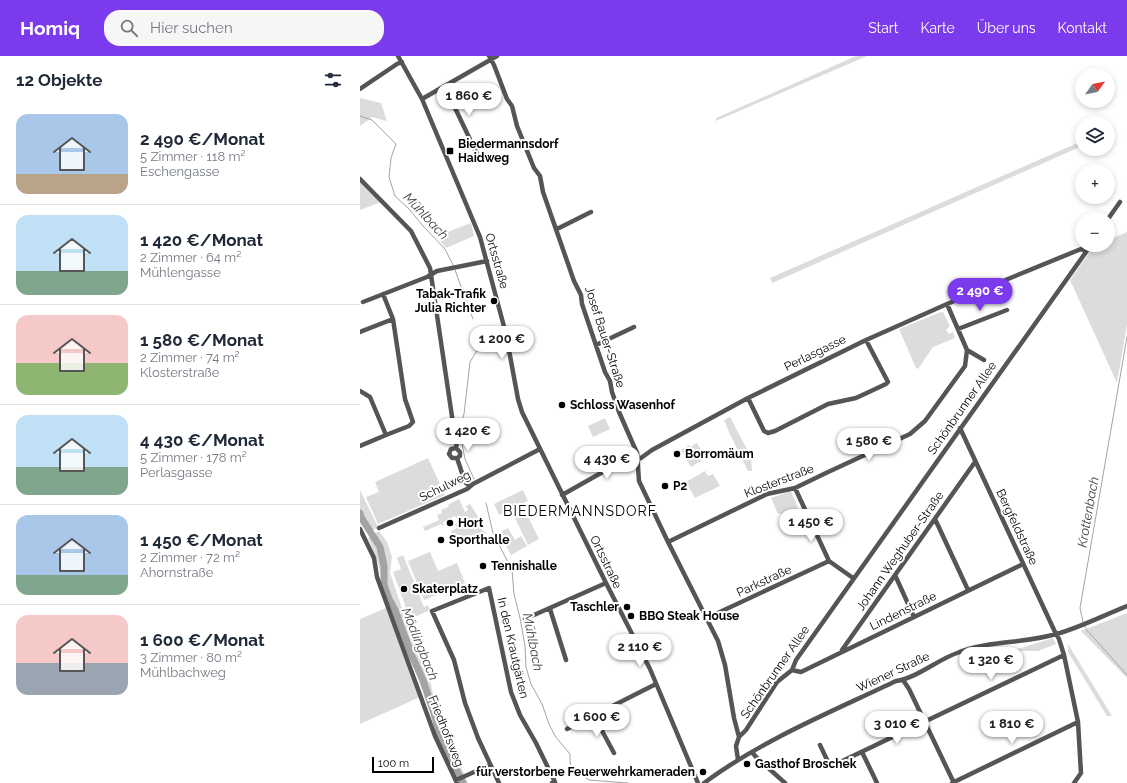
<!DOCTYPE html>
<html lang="de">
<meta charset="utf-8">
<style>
:root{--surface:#fff;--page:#f6f6f7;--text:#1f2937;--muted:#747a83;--line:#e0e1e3;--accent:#7c3aed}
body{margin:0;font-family:Raleway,sans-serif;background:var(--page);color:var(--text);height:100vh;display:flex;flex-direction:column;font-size:15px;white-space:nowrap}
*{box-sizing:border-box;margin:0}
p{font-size:13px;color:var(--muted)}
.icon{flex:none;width:22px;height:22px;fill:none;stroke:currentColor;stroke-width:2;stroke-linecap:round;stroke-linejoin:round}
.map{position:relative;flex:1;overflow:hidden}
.side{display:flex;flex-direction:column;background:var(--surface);width:360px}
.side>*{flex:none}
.needle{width:26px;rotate:57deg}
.controls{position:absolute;left:715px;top:12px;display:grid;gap:8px}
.controls a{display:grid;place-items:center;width:40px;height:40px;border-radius:50%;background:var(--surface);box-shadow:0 2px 6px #0003;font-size:20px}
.scale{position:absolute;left:12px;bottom:10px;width:62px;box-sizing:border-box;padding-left:4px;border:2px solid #000;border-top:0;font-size:11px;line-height:14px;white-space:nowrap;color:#000;-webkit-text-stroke:3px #fff;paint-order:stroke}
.price{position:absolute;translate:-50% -34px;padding:0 9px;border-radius:14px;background:#fff;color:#222;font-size:13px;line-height:26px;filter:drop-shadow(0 1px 2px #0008)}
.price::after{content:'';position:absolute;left:50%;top:24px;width:12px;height:9px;margin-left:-6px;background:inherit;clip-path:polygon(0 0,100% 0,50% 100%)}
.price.active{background:var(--accent);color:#fff}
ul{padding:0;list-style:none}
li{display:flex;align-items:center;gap:12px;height:100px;padding:0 16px}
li+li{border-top:1px solid var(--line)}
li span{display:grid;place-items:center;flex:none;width:112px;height:80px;border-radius:12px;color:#555}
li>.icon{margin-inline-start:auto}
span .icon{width:48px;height:48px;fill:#fffc;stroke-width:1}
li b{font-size:17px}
h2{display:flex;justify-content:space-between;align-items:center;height:48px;padding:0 16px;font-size:17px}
header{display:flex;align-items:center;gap:24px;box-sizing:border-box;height:56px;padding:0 20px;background:var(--accent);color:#fff}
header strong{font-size:19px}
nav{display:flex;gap:22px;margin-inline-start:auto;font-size:14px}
.search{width:280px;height:36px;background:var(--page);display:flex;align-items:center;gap:10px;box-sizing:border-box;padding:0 14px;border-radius:16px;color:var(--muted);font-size:15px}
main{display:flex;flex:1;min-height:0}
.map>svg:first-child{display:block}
</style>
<header>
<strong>Homiq</strong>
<div class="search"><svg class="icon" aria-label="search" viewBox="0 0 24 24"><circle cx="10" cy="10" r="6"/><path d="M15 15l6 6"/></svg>Hier suchen</div>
<nav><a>Start</a><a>Karte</a><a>Über uns</a><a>Kontakt</a></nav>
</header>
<main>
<section class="side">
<h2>12 Objekte<svg class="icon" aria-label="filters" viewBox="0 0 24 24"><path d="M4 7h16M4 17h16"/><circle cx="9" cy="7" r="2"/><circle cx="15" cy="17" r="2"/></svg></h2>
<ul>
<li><span style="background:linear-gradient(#a9c7e8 75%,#b9a48a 0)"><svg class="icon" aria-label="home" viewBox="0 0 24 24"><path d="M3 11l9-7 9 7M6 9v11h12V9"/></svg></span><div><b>2 490 €/Monat</b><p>5 Zimmer · 118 m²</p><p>Eschengasse</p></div></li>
<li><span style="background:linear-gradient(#bfe0f5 70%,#7fa58c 0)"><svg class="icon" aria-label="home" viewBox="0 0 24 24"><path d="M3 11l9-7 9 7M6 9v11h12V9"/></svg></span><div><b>1 420 €/Monat</b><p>2 Zimmer · 64 m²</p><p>Mühlengasse</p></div></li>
<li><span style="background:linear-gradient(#f6c9c9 60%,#8fb573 0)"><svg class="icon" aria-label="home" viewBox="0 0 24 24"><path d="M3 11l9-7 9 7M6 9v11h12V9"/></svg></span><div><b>1 580 €/Monat</b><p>2 Zimmer · 74 m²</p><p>Klosterstraße</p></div></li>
<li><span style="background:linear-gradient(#bfe0f5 65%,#7fa58c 0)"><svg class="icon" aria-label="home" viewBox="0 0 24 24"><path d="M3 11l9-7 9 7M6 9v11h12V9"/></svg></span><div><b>4 430 €/Monat</b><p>5 Zimmer · 178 m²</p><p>Perlasgasse</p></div></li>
<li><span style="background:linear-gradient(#a9c7e8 75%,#7fa58c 0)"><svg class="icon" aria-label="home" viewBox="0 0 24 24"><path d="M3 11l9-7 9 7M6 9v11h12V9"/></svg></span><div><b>1 450 €/Monat</b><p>2 Zimmer · 72 m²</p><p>Ahornstraße</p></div></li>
<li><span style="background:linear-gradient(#f6c9c9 60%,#9aa5b1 0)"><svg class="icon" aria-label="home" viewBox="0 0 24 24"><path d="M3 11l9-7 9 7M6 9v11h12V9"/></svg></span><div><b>1 600 €/Monat</b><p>3 Zimmer · 80 m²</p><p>Mühlbachweg</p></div></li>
</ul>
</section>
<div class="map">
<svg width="767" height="727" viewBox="0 0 767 727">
<rect width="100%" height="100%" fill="#fff"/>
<path fill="#dcdcdc" d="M496 0H507L356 65V62Z
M0 42 21 47 27 65 12 61 0 70Z
M722 85V90L412 227 410 222Z
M0 126 21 146 0 154Z
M111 167 114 180 86 192 79 184 85 177Z
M767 176V269L757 327 710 224 734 190 748 189V184Z
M581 256H583L590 270 586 274 589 278 593 276 595 282 573 291 558 313 556 312 539 273Z
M370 361 391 401 392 415H388L369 376 364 364Z
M245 362 250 373 233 381 228 370Z
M337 387 346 402 331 411 321 394 329 389 330 391Z
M68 402 85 439 18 468 6 441 19 436 15 426Z
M345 415 348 420 353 418 360 430 335 442 326 426Z
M0 434 18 471 7 477 0 467Z
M163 434 168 445 139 459 134 448Z
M431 435 438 452 422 460 420 457 418 458 411 442Z
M99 443 105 456 108 454 106 450 110 448C112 452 115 455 117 459 123 469 113 468 127 477L103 487 102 484 98 485 97 483 95 484 91 475 97 472 95 468 104 464 103 461 97 463 95 460 83 466 84 469 82 470 81 468 65 475 63 471 79 464 77 459 82 457 81 454 88 451 89 448Z
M163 451 179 483 168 489 152 456Z
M148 472 155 484 161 480 167 490 151 499 139 477Z
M19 475 27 486 32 501 30 517 44 558V566L49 567 57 593 68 615 77 655 108 727H100L79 683 53 609 23 531 18 507 8 482Z
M70 496 78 515 97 507 105 527 64 544 48 505Z
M43 499 64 551 68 549 70 554 50 563 33 516 41 513 37 502Z
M26 552 60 641 0 668V563Z
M767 557V622L721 575Z
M693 582 696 588 678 595H651Z
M708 588 752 660H747L708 596Z"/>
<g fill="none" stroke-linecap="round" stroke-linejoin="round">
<path stroke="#a3a3a3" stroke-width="1" d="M0 60 12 64 36 88 31 102 29 121 35 140 49 153 63 170 85 193 93 209
M95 214 113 263
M100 378 99 374 104 358 110 306 118 293 116 277
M101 383 105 403 114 423
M126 447 133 477 152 514 154 538 160 562 165 590 166 611 171 628 182 648 189 668 195 680 210 698V707L215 715 229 724 268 727
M723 566 720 552 767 281
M724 569 726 573 767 619"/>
<path stroke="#a3a3a3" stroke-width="7" d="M0 457 1 461 20 491 24 510V529L29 543 35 554 52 600 63 624 74 657 81 683 103 727"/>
<path stroke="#555" stroke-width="4.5" d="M38 0 62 43 120 181 146 278 158 343 162 356 246 527 290 613 338 727
M129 0 134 9 147 43 152 50 157 70 174 112 180 120 183 136 214 225 221 239 222 248 245 316 250 325 252 336 259 356 277 397 279 425 308 486 358 585 365 609 374 662 379 681 376 690 378 704
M85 31 117 98
M0 33 37 8 42 6
M62 43 137 0
M0 123 51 175 70 212 94 374 97 385 96 392 100 396V400L97 402 105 426 107 428H113
M748 163 760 146
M197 173 231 156
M3 246 67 221 77 215 127 205
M598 273 647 254
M0 276 33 263
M236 289 274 271
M607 294 624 304
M0 335 10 341 26 379 49 370 53 366 45 343 33 263 23 238
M388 342 404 375 408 377 415 375 468 348 496 342 526 328 528 326 506 284
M600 372 695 576 699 583 704 599 718 666 721 717 714 727
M0 390 26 379
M96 392 91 393 89 398 92 402H97
M435 432 469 505 493 522
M202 439 241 417 281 402 292 394 388 342 506 284 587 248 721 193 726 195
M575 463 608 534
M19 472 107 433 113 428 180 393
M0 473 14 502 17 521 75 680 97 727
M308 486 407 438 435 432 466 417 550 378 565 365 605 310 607 294 587 248
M535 519 554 561
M190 553 206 604
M347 562 469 505
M165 563 246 527
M482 594 615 406
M432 614 441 616 663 508
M543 624 549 633 594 727
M234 660 254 697
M207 673 296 628
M379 681 386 674 417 626 432 614 436 604 731 189
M460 689 469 708 474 709 704 599
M392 696 396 701 425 727
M502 696 517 727
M96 724 130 709
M139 727 118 682 105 647 94 604 72 555 129 532 151 636 160 659 176 687 195 726 192 727
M344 727C402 684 471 656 536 625 557 622 577 604 597 597 630 584 663 588 696 578 719 572 744 559 767 550
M592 727 718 666"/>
</g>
<g fill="#000" stroke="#fff" stroke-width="1.5">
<rect x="86" y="91" width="8" height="8" rx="2"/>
<circle cx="134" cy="245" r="4"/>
<circle cx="202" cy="349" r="4"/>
<circle cx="317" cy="398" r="4"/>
<circle cx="305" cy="430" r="4"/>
<circle cx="90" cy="467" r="4"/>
<circle cx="81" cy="484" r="4"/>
<circle cx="123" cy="510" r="4"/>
<circle cx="44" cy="533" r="4"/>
<circle cx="267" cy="551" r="4"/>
<circle cx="271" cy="560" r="4"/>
<circle cx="387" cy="708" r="4"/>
<circle cx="343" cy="716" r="4"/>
</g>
<g text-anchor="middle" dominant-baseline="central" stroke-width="4" stroke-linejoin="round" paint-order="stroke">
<g font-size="12" font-weight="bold" fill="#000" stroke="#fff" text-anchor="start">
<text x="98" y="88">Biedermannsdorf<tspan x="98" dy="14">Haidweg</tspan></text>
<text x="126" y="238" text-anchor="end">Tabak-Trafik<tspan x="126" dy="14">Julia Richter</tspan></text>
<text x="210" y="349">Schloss Wasenhof</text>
<text x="325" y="398">Borromäum</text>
<text x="313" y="430">P2</text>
<text x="98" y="467">Hort</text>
<text x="89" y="484">Sporthalle</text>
<text x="131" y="510">Tennishalle</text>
<text x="52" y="533">Skaterplatz</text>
<text x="259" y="551" text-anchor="end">Taschler</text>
<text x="279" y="560">BBQ Steak House</text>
<text x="395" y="708">Gasthof Broschek</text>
<text x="335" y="716" text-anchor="end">für verstorbene Feuerwehrkameraden</text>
</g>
<g font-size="12" fill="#000" stroke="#fff">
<text transform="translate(137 205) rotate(74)">Ortsstraße</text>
<text transform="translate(245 281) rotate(72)">Josef Bauer-Straße</text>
<text transform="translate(455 297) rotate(-26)">Perlasgasse</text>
<text transform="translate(602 352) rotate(-55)">Schönbrunner Allee</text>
<text transform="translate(419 425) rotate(-21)">Klosterstraße</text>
<text transform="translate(85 430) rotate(-26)">Schulweg</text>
<text transform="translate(657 471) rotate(65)">Bergfeldstraße</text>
<text transform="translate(540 495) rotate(-55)">Johann Weghuber-Straße</text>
<text transform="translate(246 506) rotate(64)">Ortsstraße</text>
<text transform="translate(404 525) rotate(-25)">Parkstraße</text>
<text transform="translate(543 555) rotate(-26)">Lindenstraße</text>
<text transform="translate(153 592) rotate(77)">In den Krautgärten</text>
<text transform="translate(415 616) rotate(-55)">Schönbrunner Allee</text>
<text transform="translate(533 616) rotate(-25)">Wiener Straße</text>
<text transform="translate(86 675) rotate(68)">Friedhofsweg</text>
</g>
<g font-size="13" font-style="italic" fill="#444" stroke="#fff">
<text transform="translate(66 160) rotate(47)">Mühlbach</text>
<text transform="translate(728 456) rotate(-80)">Krottenbach</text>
<text transform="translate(173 586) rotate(79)">Mühlbach</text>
<text transform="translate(60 588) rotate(68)">Mödlingbach</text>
</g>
<g font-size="14" letter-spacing="1" fill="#000" stroke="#fff">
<text x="220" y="455">BIEDERMANNSDORF</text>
</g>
</g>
</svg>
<div class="controls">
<a><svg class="needle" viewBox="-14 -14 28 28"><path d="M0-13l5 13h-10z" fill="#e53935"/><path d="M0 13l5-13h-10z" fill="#747a83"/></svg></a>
<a><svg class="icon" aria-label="layers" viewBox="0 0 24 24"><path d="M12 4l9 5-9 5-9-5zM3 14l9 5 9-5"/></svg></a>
<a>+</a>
<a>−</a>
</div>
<div class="scale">100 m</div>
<b class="price" style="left:109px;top:61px">1 860 €</b>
<b class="price active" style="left:620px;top:256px">2 490 €</b>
<b class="price" style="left:142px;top:304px">1 200 €</b>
<b class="price" style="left:108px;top:396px">1 420 €</b>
<b class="price" style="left:509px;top:406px">1 580 €</b>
<b class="price" style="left:247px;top:424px">4 430 €</b>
<b class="price" style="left:451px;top:487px">1 450 €</b>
<b class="price" style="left:280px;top:612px">2 110 €</b>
<b class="price" style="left:631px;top:625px">1 320 €</b>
<b class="price" style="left:237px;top:682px">1 600 €</b>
<b class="price" style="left:537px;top:689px">3 010 €</b>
<b class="price" style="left:652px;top:689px">1 810 €</b>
</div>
</main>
